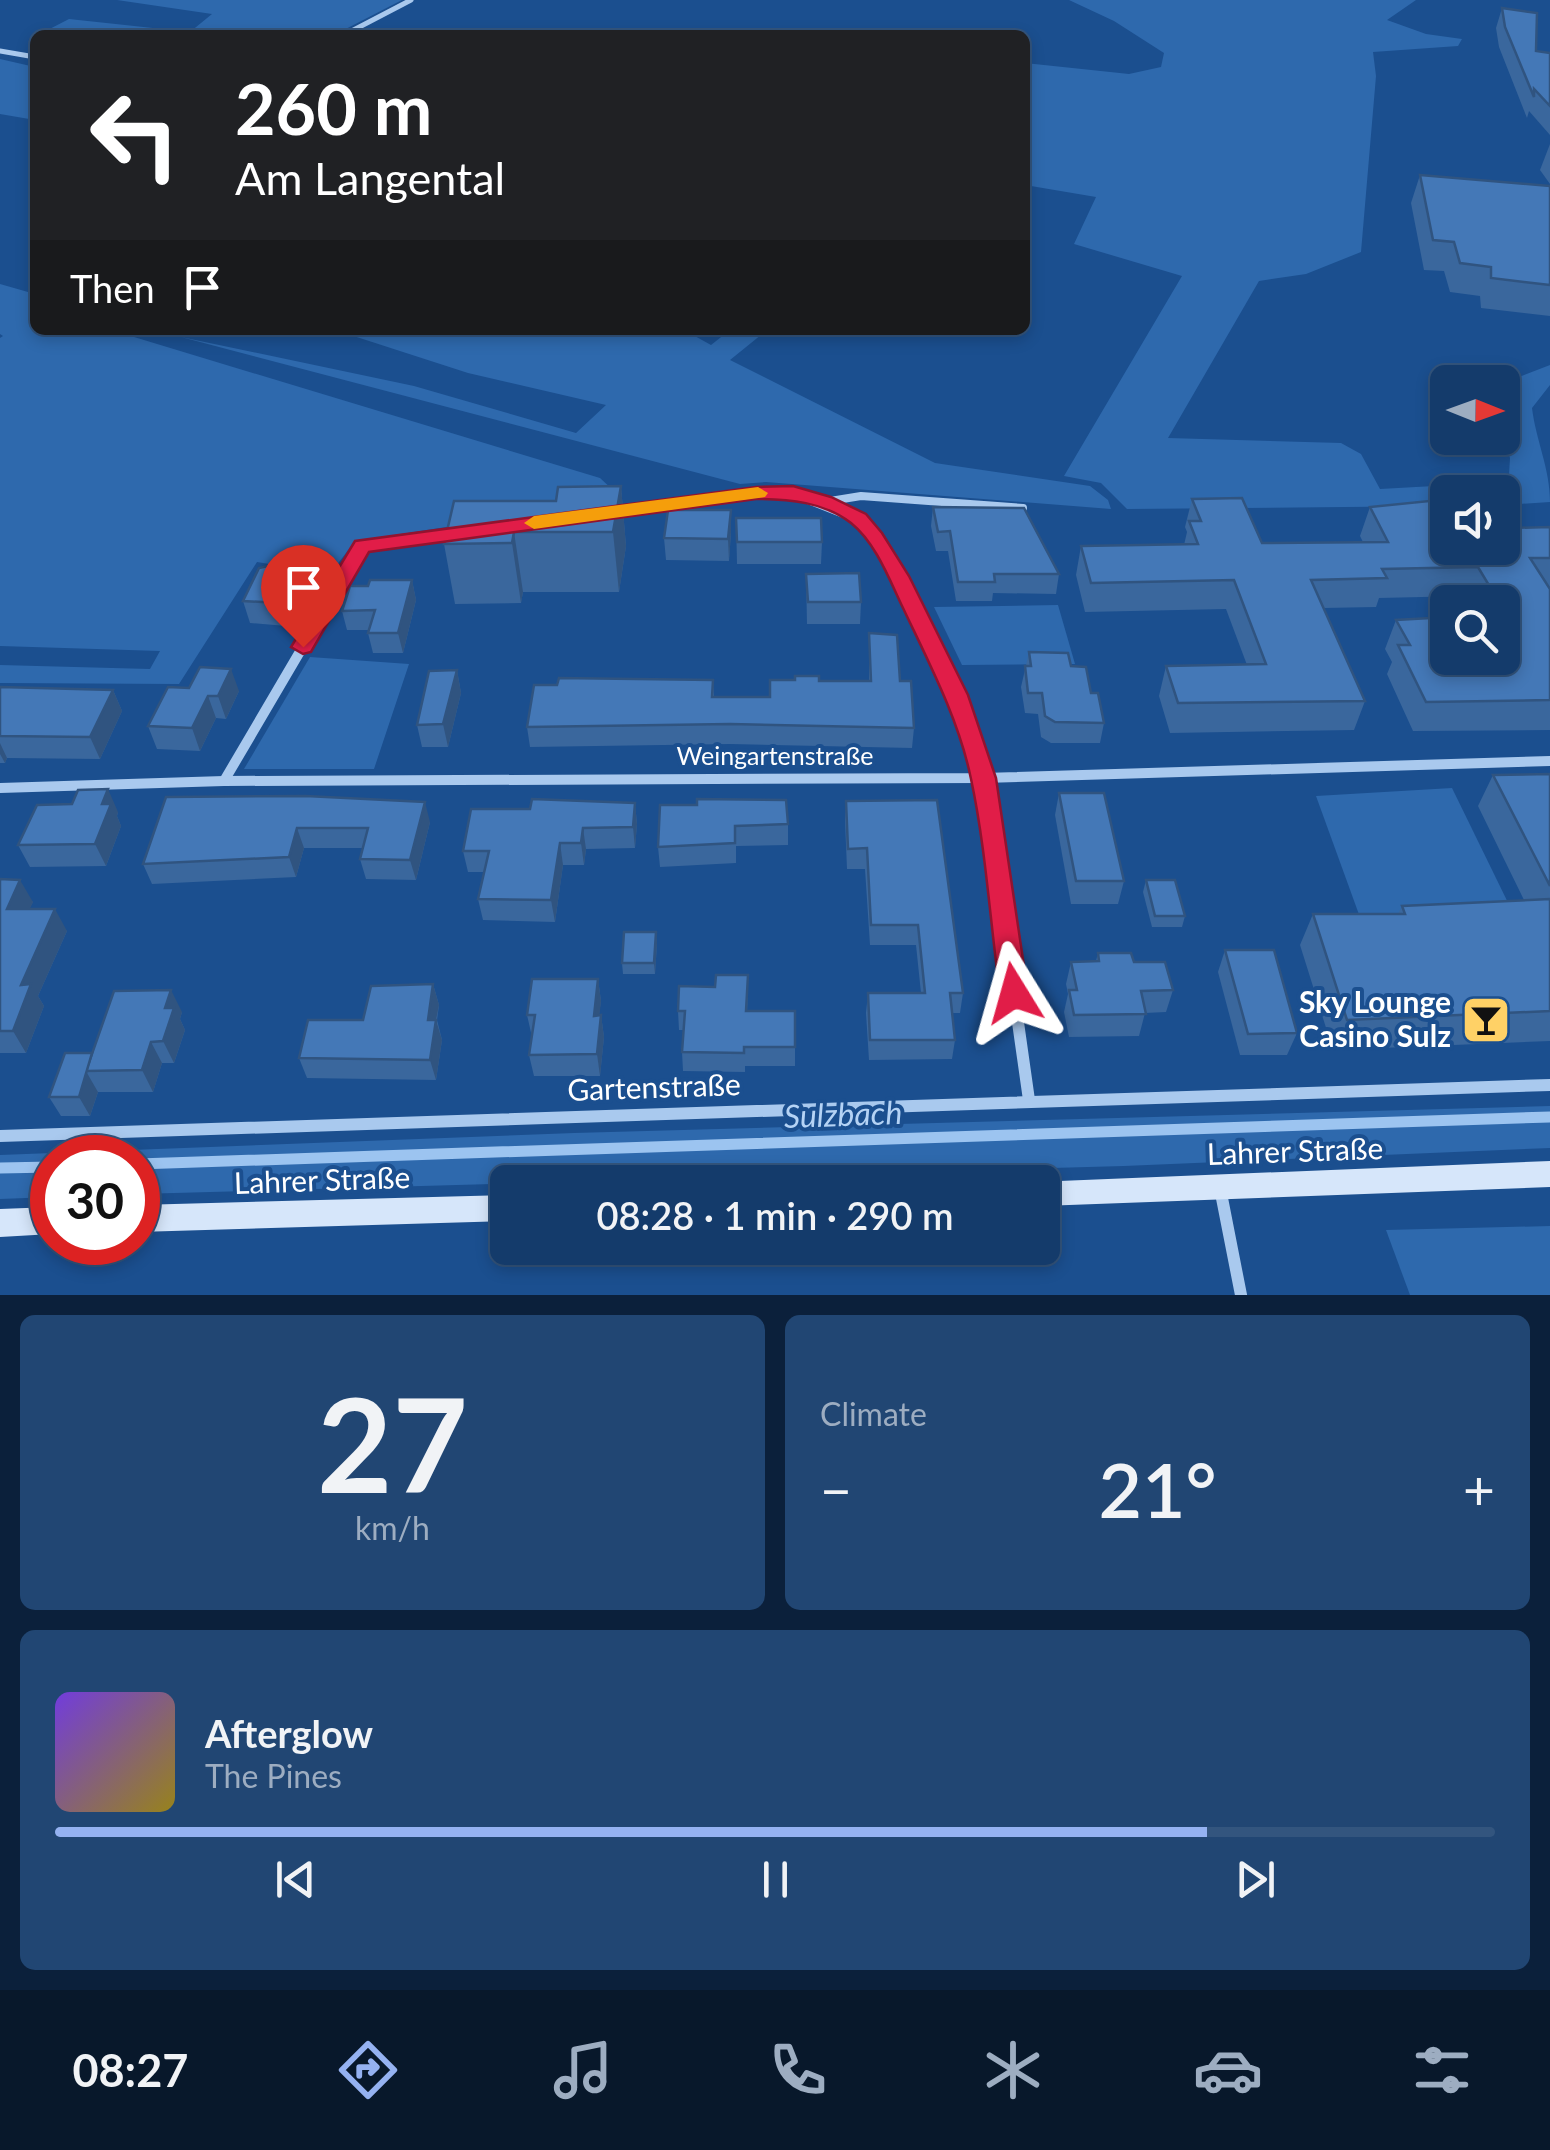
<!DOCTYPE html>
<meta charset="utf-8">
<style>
:root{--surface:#143b6b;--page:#214673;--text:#f1f3f6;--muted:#9dadc1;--line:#33557e;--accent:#95b2f1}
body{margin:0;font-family:Lato,sans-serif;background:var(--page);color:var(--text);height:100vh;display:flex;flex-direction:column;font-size:38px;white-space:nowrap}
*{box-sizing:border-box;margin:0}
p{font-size:32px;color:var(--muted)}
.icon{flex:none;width:55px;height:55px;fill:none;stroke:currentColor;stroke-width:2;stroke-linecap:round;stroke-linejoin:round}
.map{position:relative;height:1295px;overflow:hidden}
.drawer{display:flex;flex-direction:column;gap:20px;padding:20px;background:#0b203b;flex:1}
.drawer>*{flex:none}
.hud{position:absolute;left:30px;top:30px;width:1000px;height:305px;border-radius:15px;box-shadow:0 5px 15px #0003,0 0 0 2px var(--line);background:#202124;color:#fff;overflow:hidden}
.needle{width:65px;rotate:91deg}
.fabs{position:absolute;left:1430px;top:365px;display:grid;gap:20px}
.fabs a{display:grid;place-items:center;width:90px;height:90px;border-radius:15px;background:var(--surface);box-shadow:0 5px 15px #0003,0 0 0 2px var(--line);font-size:50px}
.speed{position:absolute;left:30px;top:1135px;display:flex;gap:20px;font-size:50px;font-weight:700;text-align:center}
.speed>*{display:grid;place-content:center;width:130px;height:130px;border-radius:50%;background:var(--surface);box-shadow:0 5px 15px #0003,0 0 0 2px var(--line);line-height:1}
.speed .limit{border:15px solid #d22;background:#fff;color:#111}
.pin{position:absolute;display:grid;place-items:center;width:85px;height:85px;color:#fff;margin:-102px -42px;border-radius:50% 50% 50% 0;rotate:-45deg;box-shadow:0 0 10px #0007}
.pin .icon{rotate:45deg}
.me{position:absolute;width:110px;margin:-55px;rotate:352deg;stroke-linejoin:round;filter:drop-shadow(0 0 8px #0008)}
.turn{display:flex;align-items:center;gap:35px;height:210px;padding:0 40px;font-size:45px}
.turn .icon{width:130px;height:130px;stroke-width:2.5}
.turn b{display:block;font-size:70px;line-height:85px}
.then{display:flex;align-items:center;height:95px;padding:0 40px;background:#0003;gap:20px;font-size:38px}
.big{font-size:75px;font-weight:600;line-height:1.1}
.drawer .card{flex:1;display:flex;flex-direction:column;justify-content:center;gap:15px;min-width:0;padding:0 35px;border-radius:15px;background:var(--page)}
.drawer .dial{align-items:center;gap:0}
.dial b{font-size:130px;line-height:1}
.song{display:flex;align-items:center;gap:30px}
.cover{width:120px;height:120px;border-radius:15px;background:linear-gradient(135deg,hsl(260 70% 55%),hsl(50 70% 35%))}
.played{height:10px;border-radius:5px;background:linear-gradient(90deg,var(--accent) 80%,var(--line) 80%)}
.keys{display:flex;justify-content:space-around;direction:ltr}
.heat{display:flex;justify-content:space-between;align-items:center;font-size:55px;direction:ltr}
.drawer .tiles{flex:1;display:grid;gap:20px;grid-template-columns:1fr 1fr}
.card:last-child{grid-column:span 2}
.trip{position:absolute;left:490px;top:1165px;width:570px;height:100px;border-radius:15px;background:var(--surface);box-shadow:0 5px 15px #0003,0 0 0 2px var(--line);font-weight:600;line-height:100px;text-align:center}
.menu{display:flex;height:160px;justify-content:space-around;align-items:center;background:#08182b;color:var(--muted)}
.menu .icon{width:70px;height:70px}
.menu .on{color:var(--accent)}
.menu b{font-size:45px;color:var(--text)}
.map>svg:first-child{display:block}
.green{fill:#2e69ad}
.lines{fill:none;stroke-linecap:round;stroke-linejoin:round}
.stream{stroke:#9cc4f0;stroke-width:11}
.lane-far1{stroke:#a9c9ee;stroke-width:5}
.lane{stroke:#a9c9ee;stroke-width:8}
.street-far1{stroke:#a9c9ee;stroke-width:10}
.street{stroke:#a9c9ee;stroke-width:12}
.secondary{fill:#d6e6fa;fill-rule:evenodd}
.wall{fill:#3a679d}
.shaded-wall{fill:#305480}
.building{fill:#4478b7;stroke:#305480;stroke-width:2.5}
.route{fill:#e11d48;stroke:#92132f;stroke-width:2.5}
.slow{fill:#f59e0b}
.labels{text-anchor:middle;stroke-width:8;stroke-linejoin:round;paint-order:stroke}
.street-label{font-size:25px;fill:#fff;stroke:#1b4f8f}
.near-poi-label{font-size:30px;font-weight:bold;fill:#fff;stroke:#1b4f8f;text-anchor:end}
.near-street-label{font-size:30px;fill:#fff;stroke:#1b4f8f}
.near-water-label{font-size:32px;font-style:italic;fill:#b5d3f5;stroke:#1b4f8f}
</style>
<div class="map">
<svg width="1550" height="1295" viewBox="0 0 1550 1295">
<rect width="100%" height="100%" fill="#1b4f8f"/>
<g class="green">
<polygon points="117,0 402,0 334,35 38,35 69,19 190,32 212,14"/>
<path d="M1069,0h347l-29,20 39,14 36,5 -4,7 -85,6 3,24 -15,176 -55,22 -47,7 -91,157 173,5 20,11 19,35 108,-6 21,-8 1,-17 -7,-21v-41l16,-19 31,-12v20l-18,23c4,33 18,60 18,94l-47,3 -1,-13h-54l-1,14 -320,3 -26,-26 -37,-7 118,-200 -108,-32 22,-47 -71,-12v-122l104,11 32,-7 3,-14 -50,-32z"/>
<polygon points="0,59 35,67 35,120 0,114"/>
<polygon points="0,284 35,294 35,330 111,330 600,478 614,491 617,501 355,541 330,574 257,562 179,684 0,683 0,665 150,669 160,651 0,646 0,338 3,336 0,334"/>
<polygon points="335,330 684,330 711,345 730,330 767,330 730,360 935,463 1090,486 1108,500 1111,509 766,482 740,484 181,337 414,386 576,433 606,405 468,373"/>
<polygon points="1058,605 1075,664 962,665 934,607"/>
<polygon points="310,657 409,664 374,769 244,769"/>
<polygon points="1452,788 1515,917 1361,920 1316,796"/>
<polygon points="1550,1106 1550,1148 1124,1166 138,1194 138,1158 52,1158 52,1197 0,1199 0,1155 574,1133"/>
<polygon points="1550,1226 1550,1295 1410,1295 1386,1230"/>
</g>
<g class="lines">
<g class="stream">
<polyline points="138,1164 1550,1117"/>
<polyline points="0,1168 52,1167"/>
</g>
<g class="lane-far1">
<polyline points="344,35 411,0"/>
<polyline points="0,51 35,57"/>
</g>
<polyline class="lane" points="824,502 861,496 1023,508"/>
<g class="street-far1">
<polyline points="613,512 757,493 793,493 859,519 898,576 956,695 983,778 992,842"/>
<polyline points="224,781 362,546 458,533"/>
<polyline points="0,788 224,781 983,778 1550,761"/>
</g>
<g class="street">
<polyline points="992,839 1029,1100"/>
<polyline points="0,1136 1550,1085"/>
<polyline points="1220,1188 1241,1295"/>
</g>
<g class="secondary">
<polygon points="1550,1161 1550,1187 1042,1206 1042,1182 1035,1182"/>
<polygon points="508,1195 508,1221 138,1232 138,1205"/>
<polygon points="52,1207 52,1234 0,1237 0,1209"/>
</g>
</g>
<g class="wall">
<polygon points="1502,8 1536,51 1550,53 1550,135 1529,111 1527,118 1499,47 1496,28"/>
<polygon points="1550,144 1550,184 1540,170"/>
<polygon points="1420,175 1550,186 1550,316 1481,308 1480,296 1450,292 1444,271 1424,270 1411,203"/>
<polygon points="621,486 626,546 619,592 523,592 521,603 455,604 444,544 556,501"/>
<polygon points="1192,499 1262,543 1363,542 1360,536 1370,507 1441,504 1511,528 1550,527 1550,587 1549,587 1550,589 1550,730 1413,731 1387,674 1392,662 1385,649 1396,620 1502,658 1502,602 1470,602 1466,596 1379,598 1376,607 1324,608 1365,701 1354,730 1170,733 1159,696 1166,666 1247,665 1226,609 1085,612 1076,575 1081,546 1184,545 1187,532 1185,527"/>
<polygon points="933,507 1059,574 1056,594 993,593 992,601 956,601 948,551 936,551 931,526"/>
<polygon points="731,510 731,532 729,561 666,560 664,538"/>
<polygon points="736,518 822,542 821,564 737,564"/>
<polygon points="806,574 861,602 860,624 807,624"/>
<polygon points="412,580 416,600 403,653 373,653 368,633 369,630 347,630 342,611 368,586"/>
<polygon points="306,581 286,626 250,623 243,601"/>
<polygon points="869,633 900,681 914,728 912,748 730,744 530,747 527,727 713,680 714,697 770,697 819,681 869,681"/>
<polygon points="1029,652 1071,666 1091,693 1104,723 1100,743 1051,743 1041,737 1038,714 1025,713 1021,687"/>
<polygon points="457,670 461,693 448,747 422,747 417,725"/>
<polygon points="0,687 113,690 122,711 100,759 7,758 5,763 0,763"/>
<polygon points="168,687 239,691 226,719 216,718 200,751 157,749 148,726"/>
<polygon points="1550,774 1550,1041 1333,1050 1300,945 1313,914 1398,914 1402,906 1524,900 1478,806 1493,775"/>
<polygon points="1059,793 1124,881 1118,904 1071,904 1055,815"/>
<polygon points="166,797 430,822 416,880 366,879 360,859 363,848 304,848 296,877 152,884 143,864"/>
<polygon points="846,801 963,993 960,1013 952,1013 955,1040 952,1059 869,1060 866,1013 868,993 921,993 916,945 870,945 865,869 847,869 845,821"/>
<polygon points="635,803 637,824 635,848 586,849 584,865 563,865 555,922 483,920 478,899 484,872 468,872 463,851 530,809"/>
<polygon points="660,805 788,824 788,845 736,846 736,863 660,867 658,847"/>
<polygon points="118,812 117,816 121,826 106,866 30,867 18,845"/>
<polygon points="0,879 33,902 29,909 67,931 38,996 44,1006 26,1053 0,1053"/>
<polygon points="1146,880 1185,916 1182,927 1152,927 1143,892"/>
<polygon points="656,932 657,943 655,974 623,974 622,963"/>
<polygon points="1225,950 1297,1033 1287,1055 1240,1055 1218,972"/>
<polygon points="1098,953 1134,962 1173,990 1166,1012 1145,1013 1139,1036 1069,1037 1064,1012 1068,994 1066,984 1071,962 1096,961"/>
<polygon points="598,979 601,1001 599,1015 601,1015 604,1037 600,1076 534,1076 529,1055 532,1037 527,1015"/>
<polygon points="433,984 439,1005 437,1020 442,1040 436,1080 307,1078 299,1058 363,1020"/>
<polygon points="748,994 747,1011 795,1011 795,1066 745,1066 745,1072 683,1071 682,1052 684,1030 679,1030 678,1011"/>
<polygon points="182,1012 180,1019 185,1030 174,1063 162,1063 153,1092 98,1092 90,1116 61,1116 49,1097 92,1053"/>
</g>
<g class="shaded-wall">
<polygon points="621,486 626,546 619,592 613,532"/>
<polygon points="731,510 731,532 729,561 728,539"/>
<polygon points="514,532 523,592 521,603 512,543"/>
<polygon points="300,559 306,581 286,626 279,603"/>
<polygon points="412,580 416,600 403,653 398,633"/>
<polygon points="231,669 239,691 226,719 218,696"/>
<polygon points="457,670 461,693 448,747 443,724"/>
<polygon points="113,690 122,711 100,759 90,737"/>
<polygon points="208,696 216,718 200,751 192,728"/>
<polygon points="0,743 7,758 5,763 0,754"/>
<polygon points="108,789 118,812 117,816 121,826 106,866 95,844 102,804"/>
<polygon points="425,802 430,822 416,880 410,860"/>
<polygon points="635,803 637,824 635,848 633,827"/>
<polygon points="297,828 304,848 296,877 289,857"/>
<polygon points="583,828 586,849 584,865 581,843"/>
<polygon points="560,843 563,865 555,922 551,900"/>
<polygon points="20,880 33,902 20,931 7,909"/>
<polygon points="55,909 67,931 38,996 44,1006 26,1053 13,1031 21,985"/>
<polygon points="656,932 657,943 655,974 654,963"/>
<polygon points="598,979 601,1001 597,1037 594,1016"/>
<polygon points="433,984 439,1005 436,1020 442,1040 436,1080 430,1060 428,1020"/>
<polygon points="171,990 182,1012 180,1019 185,1030 174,1063 163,1041 165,1008"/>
<polygon points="601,1015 604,1037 600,1076 597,1054"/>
<polygon points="151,1042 162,1063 153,1092 142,1070"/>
<polygon points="87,1073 98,1092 90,1116 79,1097"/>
</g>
<g class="building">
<polygon points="1502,8 1537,13 1536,51 1550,53 1550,106 1534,89 1534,97 1505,27"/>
<polygon points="1420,175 1550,186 1550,285 1491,278 1491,267 1460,263 1454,242 1433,240"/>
<polygon points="621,486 613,532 514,532 512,543 444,544 454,501 556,501 558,487"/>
<polygon points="1242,498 1262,543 1388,542 1370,507 1439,500 1441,504 1448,504 1448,548 1502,548 1502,514 1511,528 1550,527 1550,558 1530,558 1550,589 1550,700 1426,702 1398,645 1410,645 1396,620 1448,617 1448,658 1502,658 1502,614 1506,614 1502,608 1502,602 1499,602 1478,567 1382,569 1387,578 1311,580 1365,701 1178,703 1166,666 1266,664 1234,580 1091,583 1081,546 1198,544 1189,521 1201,521 1192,499"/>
<polygon points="933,507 1024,508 1059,574 994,574 995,582 958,582 950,531 938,532"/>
<polygon points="668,510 731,510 728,539 664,538"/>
<polygon points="736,518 821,518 822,542 737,542"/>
<polygon points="300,559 279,603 243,601 259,568"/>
<polygon points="859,573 861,602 808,602 806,574"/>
<polygon points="370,580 412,580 398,633 368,633 375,610 342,611 350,586 368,586"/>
<polygon points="869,633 897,635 900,681 911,681 914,728 730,724 527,727 534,685 557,685 559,678 713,680 712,697 770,697 770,680 795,680 795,676 819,676 819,681 871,681"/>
<polygon points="1029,652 1068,653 1071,666 1086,667 1091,693 1098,693 1104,723 1055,722 1045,716 1042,693 1028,693 1025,666 1031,666"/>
<polygon points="200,667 231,669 218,696 208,696 192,728 148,726 168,687 189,688"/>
<polygon points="457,670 443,724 417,725 429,671"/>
<polygon points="0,687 113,690 90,737 0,736"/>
<polygon points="1550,774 1550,886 1493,775"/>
<polygon points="108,789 102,804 111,804 95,844 18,845 37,805 72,804 78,790"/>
<polygon points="1059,793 1104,793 1124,881 1076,881"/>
<polygon points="306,796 425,802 410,860 360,859 368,828 297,828 289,857 143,864 166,797"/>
<polygon points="532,799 635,803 633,827 583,828 581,843 560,843 551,900 478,899 489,851 463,851 471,809 530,809"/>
<polygon points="697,799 786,800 788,824 735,826 735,843 658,847 660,805 697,805"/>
<polygon points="937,800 963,993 950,993 955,1040 870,1040 868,993 925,993 918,925 871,925 867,848 848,849 846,801"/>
<polygon points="0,879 20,880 7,909 55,909 21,985 31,984 13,1031 0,1031"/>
<polygon points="1146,880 1175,880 1185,916 1155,916"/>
<polygon points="1550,899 1550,1011 1347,1020 1313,914 1405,914 1402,906"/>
<polygon points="624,932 656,932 654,963 622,963"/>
<polygon points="1225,950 1274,950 1297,1033 1248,1034"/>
<polygon points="1098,953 1131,953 1134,962 1165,962 1173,990 1141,991 1146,1014 1074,1015 1069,990 1077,990 1071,962 1099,961"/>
<polygon points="716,975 748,975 746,1011 795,1011 795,1047 744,1047 744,1053 682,1052 685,1011 678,1011 679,986 715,987"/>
<polygon points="532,979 598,979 594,1016 601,1015 597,1054 529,1055 535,1015 527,1015"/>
<polygon points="433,984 428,1020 436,1020 430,1060 299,1058 308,1020 363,1020 371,986"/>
<polygon points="171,990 165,1008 174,1008 163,1041 151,1042 142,1070 86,1071 114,991"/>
<polygon points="65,1053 92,1053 79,1097 49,1097"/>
</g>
<path class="route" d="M793,486l38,11 35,17 16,19 27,43 59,119 28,83 32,215 -4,9 -10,3 -10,-3 -4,-9c-10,-71 -14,-144 -29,-214 -12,-59 -42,-116 -68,-171 -13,-27 -27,-65 -52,-85 -27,-21 -62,-24 -95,-24l-387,53 -58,100 -8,2 -12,-7 64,-106 401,-54z"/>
<polygon class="slow" points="758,487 768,493 765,497 534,529 524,523 534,516"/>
<defs>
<g id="bar-square" transform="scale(2.5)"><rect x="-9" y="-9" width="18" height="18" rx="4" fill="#ffd166" stroke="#1b4f8f"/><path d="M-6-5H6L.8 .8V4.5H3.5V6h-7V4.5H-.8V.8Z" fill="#111"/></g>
</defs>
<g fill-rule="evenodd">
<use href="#bar-square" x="1486" y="1020"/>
</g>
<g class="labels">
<g class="street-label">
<text x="775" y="765">Weingartenstraße</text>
</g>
<g class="near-poi-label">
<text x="1451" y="1013">Sky Lounge<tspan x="1451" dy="34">Casino Sulz</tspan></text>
</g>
<g class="near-street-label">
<text transform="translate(654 1088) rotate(-2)" y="10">Gartenstraße</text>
<text transform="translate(1295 1152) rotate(-2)" y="10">Lahrer Straße</text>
<text transform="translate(322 1181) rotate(-2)" y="10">Lahrer Straße</text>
</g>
<g class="near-water-label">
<text transform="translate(843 1115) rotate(-2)" y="11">Sulzbach</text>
</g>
</g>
</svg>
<div class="fabs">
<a><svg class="needle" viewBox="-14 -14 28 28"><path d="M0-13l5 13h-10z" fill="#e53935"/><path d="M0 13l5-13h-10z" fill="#9dadc1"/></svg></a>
<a><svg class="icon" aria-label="sound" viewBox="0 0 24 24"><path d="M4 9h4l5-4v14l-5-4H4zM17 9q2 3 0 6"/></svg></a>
<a><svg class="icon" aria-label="search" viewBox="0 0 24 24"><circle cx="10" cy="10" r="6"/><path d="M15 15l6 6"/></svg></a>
</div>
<div class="speed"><div class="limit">30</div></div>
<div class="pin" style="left:303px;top:647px;background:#d93025"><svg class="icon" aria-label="arrive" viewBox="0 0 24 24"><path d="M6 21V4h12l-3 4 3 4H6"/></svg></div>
<svg class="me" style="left:1014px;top:993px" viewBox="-20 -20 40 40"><path d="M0-17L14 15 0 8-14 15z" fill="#e11d48" stroke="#fff" stroke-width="4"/></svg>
<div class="trip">08:28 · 1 min · 290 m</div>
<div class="hud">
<div class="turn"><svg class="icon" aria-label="left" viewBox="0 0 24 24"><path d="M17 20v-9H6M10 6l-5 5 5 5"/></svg><div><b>260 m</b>Am Langental</div></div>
<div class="then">Then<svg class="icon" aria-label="arrive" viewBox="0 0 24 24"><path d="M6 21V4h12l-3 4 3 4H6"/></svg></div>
</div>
</div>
<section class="drawer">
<div class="tiles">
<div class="card dial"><b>27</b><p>km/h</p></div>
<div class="card"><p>Climate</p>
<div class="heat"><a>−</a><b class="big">21°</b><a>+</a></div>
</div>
<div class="card">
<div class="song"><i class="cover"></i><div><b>Afterglow</b><p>The Pines</p></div></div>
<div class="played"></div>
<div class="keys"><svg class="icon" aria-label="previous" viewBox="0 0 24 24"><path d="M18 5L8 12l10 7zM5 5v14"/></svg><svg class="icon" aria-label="pause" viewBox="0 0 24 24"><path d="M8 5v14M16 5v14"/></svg><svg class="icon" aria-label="next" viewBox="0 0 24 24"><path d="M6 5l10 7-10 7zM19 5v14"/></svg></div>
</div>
</div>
</section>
<nav class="menu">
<b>08:27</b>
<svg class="icon on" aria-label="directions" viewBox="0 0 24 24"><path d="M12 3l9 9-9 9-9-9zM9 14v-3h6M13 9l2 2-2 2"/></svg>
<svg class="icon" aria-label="music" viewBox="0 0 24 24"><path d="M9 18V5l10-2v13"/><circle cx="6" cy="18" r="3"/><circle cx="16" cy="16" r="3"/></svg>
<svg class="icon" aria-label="phone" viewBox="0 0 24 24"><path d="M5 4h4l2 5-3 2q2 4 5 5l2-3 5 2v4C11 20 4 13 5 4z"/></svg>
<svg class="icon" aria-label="climate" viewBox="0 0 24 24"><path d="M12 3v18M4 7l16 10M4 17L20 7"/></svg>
<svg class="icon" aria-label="car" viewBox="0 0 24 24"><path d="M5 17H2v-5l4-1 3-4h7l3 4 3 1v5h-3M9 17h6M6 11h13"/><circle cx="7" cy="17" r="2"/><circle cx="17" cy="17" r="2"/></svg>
<svg class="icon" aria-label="filters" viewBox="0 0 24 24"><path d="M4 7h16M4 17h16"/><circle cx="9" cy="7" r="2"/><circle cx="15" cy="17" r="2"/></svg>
</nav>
